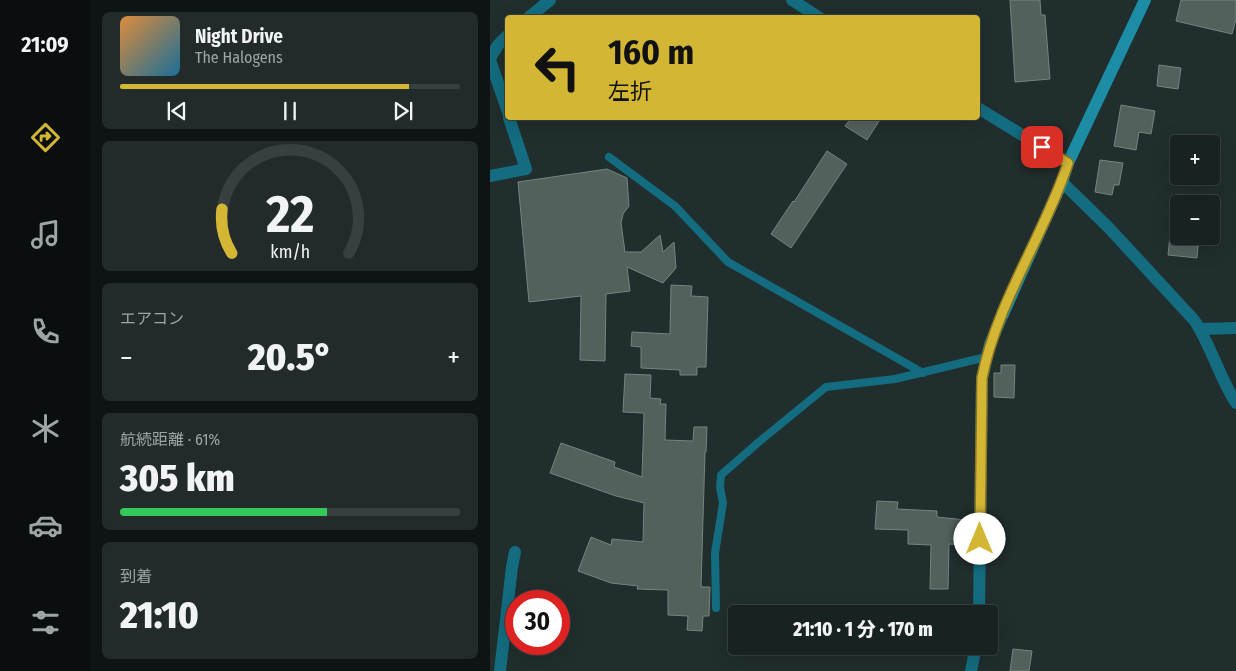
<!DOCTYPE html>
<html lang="ja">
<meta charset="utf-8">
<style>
:root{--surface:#192222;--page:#222a2a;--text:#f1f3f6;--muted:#9fa4a5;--line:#373f40;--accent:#d4b635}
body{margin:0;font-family:"Fira Sans Condensed","Noto Sans JP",sans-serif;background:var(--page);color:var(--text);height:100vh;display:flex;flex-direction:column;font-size:19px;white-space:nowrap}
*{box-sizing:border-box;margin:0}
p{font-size:16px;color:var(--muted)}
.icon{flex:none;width:28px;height:28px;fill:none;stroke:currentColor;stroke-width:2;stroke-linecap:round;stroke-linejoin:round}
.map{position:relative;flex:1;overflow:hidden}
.sheet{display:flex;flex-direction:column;gap:12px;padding:12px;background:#0e1313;width:400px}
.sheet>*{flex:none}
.top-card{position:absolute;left:15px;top:15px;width:475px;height:105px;border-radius:5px;box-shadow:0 5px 20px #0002,0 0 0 1px var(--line);background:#d4b635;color:#111;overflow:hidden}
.buttons{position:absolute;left:680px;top:135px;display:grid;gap:10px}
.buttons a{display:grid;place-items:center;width:50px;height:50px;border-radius:5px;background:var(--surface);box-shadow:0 5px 20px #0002,0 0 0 1px var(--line);font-size:25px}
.speed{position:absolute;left:15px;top:590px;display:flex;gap:10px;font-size:25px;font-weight:700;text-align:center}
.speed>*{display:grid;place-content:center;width:65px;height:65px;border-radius:50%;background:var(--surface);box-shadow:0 5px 20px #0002,0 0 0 1px var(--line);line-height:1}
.speed .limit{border:8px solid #d22;background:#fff;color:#111}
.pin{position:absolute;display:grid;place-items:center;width:42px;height:42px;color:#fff;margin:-21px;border-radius:10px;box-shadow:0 2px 8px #0006}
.me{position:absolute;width:55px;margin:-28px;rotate:0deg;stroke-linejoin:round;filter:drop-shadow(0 0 4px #0008)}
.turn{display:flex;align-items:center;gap:18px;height:105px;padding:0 20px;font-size:22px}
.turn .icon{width:65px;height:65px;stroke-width:2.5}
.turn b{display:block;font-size:35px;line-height:42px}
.big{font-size:38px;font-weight:800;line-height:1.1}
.sheet .tile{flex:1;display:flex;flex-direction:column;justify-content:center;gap:8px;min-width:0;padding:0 18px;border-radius:8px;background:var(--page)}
.sheet .dial{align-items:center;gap:0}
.dial svg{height:130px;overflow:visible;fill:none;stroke:var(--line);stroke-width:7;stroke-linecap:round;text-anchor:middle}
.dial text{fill:var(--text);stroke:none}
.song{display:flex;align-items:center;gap:15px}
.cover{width:60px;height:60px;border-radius:8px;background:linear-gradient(135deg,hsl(30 70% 55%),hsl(200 70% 35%))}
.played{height:5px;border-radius:2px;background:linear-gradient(90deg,var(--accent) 85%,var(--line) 85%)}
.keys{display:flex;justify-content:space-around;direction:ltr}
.heat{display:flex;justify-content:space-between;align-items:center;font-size:28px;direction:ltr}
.charge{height:8px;border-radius:4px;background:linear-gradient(90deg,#34c759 61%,var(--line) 0)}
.trip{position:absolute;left:238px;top:605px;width:270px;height:50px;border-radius:5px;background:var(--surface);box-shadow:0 5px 20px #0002,0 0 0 1px var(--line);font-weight:800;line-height:50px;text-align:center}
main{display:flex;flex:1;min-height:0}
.dock{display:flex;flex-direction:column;width:90px;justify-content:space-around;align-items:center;background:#0a0e0e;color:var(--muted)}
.dock .icon{width:35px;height:35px}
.dock .selected{color:var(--accent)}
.dock b{font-size:22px;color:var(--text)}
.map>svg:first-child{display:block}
.building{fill:#53615d;stroke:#768480}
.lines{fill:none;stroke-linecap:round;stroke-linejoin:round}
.lane{stroke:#136c7f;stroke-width:8}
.street{stroke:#136c7f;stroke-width:12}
.secondary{stroke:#1d8da5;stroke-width:12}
.route-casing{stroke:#8a7622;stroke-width:12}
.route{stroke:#d4b635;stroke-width:9}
</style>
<main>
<nav class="dock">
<b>21:09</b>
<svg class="icon selected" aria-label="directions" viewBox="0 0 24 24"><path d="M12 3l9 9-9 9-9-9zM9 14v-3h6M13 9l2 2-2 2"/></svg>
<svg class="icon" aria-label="music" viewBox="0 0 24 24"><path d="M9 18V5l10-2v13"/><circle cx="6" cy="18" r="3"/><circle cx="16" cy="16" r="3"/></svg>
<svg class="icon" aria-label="phone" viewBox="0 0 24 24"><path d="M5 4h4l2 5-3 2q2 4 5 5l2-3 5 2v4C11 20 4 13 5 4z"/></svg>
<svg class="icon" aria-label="climate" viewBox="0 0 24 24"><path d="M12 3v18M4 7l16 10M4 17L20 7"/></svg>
<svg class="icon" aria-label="car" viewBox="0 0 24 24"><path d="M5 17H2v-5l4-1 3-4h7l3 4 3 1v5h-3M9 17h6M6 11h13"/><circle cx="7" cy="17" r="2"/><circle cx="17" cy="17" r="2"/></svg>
<svg class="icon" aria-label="filters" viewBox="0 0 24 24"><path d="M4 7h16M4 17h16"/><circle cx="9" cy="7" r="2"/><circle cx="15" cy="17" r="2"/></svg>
</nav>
<section class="sheet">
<div class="tile">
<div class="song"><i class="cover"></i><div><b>Night Drive</b><p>The Halogens</p></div></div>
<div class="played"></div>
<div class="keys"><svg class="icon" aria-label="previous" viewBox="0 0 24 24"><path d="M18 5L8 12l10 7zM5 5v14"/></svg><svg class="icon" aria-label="pause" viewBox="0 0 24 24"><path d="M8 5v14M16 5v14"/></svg><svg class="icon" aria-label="next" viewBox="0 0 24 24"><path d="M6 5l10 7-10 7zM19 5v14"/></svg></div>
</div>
<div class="tile dial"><svg viewBox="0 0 100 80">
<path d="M14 69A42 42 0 1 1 86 69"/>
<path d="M14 69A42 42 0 0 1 8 42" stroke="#d4b635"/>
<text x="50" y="56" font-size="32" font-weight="700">22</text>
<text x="50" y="72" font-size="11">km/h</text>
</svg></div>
<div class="tile"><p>エアコン</p>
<div class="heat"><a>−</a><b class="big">20.5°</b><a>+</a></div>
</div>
<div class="tile"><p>航続距離 · 61%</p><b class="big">305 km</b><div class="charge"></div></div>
<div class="tile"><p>到着</p><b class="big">21:10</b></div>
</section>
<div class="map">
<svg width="746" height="671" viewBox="0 0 746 671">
<rect width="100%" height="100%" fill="#212e2e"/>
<g class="building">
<polygon points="520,0 550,0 551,15 555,15 560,79 525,82"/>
<polygon points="691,0 746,0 746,19 742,34 686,21"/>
<polygon points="669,65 691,68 688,89 667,86"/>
<polygon points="631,105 665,111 661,134 649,132 646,150 624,146"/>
<polygon points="361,118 391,118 377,140 355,126"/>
<polygon points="337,151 357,164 301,248 281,234 303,201 304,202"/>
<polygon points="610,160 633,163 629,185 624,185 622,195 605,192"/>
<polygon points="117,169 137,178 139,206 133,214 131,223 135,252 151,252 170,235 173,252 184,242 186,268 173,283 137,267 140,291 116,294 115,361 90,360 91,296 39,302 28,182"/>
<polygon points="680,236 709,236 707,258 678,255"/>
<polygon points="181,285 202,286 201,296 218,297 216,367 207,367 207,375 190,375 190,370 151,368 151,347 141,346 142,332 180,334"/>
<polygon points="511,365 525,365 524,398 504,397 504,373 511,373"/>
<polygon points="135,374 161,375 160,398 171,399 170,404 176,404 175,440 203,441 204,427 217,427 216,452 215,452 211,587 220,587 219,616 213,616 212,631 197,630 198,616 178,615 178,590 147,589 148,586 121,583 88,571 101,537 121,545 122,539 153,542 154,503 126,496 60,473 71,443 125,462 124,467 152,477 154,413 133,412"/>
<polygon points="387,501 408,502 407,509 447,511 447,517 476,520 474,545 459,544 458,589 440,589 441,545 418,544 418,530 385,529"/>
<polygon points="523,649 542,651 539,671 520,671"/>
</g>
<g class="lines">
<g class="lane">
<polyline points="119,157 185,206 238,262 433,373"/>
<polyline points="226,608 225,553 233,503 230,487 231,475 270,441 336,387 405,379 496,357"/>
</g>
<g class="street">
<polyline points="302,0 330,18"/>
<polyline points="38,18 60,0"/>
<polyline points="0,58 8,45 18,35"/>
<polyline points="0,60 18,112"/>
<polyline points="488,108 578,163"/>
<polyline points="0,176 36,169 19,118"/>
<path d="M572,182l47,46 85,92c17,25 25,57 42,83"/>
<polyline points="710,329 746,328"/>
<polyline points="489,614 492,378 500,344 513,314"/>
<polyline points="10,671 22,567 25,552"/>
<polyline points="481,671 486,646"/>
</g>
<polyline class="secondary" points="513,314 572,182 578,163 655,0"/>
</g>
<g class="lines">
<g class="route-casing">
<path id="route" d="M490,539l2,-161c15,-76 62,-142 86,-215l-26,-16"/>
</g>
<use href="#route" class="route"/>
</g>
</svg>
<div class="buttons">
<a>+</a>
<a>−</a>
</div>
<div class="speed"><div class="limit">30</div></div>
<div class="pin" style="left:552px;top:147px;background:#d93025"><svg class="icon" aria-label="arrive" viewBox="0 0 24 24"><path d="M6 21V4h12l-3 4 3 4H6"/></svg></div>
<svg class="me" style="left:490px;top:539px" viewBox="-20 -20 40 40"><circle r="19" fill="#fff"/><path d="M0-13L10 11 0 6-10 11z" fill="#d4b635"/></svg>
<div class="trip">21:10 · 1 分 · 170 m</div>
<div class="top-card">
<div class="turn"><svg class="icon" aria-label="left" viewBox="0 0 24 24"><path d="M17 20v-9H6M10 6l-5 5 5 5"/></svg><div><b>160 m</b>左折</div></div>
</div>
</div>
</main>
